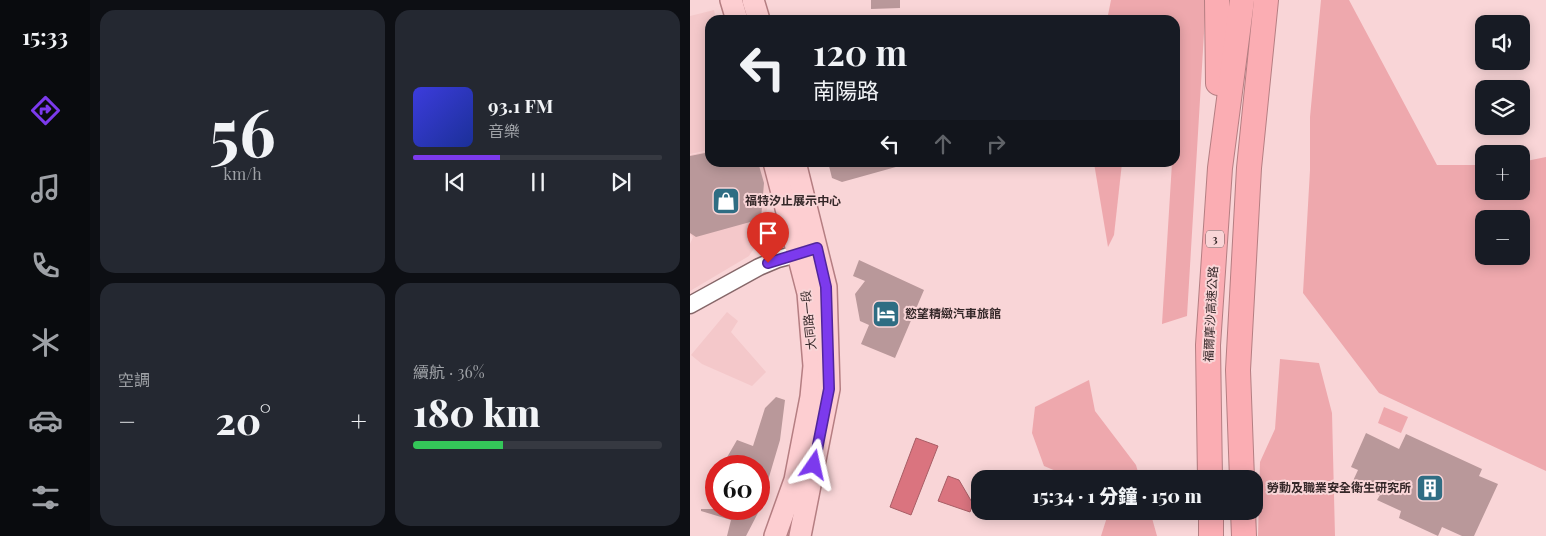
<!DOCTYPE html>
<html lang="zh-TW">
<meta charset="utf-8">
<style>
:root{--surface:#171b24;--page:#242831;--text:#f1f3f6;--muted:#9ea1a6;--line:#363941;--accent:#7c3aed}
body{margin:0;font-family:"Playfair Display","Noto Sans TC",serif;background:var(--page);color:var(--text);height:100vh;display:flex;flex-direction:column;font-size:19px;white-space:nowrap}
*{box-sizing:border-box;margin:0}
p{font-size:16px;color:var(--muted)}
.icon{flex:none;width:28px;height:28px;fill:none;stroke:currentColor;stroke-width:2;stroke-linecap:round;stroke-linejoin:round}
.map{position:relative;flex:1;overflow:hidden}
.sheet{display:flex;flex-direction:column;gap:10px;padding:10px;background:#0d0f14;width:600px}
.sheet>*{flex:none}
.top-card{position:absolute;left:15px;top:15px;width:475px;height:152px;border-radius:15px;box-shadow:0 2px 12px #0003;background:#171b24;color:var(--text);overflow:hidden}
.fabs{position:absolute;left:785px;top:15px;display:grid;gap:10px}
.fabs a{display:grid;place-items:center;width:55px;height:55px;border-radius:10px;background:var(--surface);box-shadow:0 2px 12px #0003;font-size:25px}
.speed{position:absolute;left:15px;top:455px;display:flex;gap:10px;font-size:25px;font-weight:700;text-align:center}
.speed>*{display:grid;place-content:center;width:65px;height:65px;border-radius:50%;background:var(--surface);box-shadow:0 2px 12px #0003;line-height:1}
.speed .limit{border:8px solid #d22;background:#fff;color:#111}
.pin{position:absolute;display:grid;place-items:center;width:42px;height:42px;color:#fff;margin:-51px -21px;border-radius:50% 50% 50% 0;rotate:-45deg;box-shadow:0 0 5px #0007}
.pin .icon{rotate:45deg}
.me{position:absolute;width:55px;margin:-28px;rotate:11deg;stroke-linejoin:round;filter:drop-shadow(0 0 4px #0008)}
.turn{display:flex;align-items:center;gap:18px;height:105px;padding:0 25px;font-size:22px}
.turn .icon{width:65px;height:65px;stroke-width:2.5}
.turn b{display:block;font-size:35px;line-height:42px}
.lanes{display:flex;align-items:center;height:48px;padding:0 25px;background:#0003;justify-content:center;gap:25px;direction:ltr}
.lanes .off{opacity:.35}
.big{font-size:38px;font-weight:800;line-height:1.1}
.sheet .card{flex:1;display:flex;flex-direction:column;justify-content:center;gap:8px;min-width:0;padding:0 18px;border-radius:15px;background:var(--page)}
.sheet .dial{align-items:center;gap:0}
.dial b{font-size:65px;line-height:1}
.song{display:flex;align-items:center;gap:15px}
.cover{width:60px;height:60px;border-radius:8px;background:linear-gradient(135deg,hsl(240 70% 55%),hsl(230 70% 35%))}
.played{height:5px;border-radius:2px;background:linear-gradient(90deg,var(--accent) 35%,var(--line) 35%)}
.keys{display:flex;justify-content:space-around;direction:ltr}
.heat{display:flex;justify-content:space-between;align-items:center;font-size:28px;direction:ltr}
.charge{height:8px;border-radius:4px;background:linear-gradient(90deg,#34c759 36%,var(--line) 0)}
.sheet .tiles{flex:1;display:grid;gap:10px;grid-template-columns:repeat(2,1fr)}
.trip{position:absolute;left:281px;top:470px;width:292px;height:50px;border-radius:15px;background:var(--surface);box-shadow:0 2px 12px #0003;font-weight:800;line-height:50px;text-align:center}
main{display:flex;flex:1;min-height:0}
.menu{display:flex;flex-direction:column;width:90px;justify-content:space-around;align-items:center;background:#090b0e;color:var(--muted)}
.menu .icon{width:35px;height:35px}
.menu .current{color:var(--accent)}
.menu b{font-size:22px;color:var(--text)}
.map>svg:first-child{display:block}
.built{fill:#f4c8ca}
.green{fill:#eea8ad;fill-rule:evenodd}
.water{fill:#da747f;stroke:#a85d65}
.building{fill:#b9989a}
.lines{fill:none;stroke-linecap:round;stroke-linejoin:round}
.minor-casing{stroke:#866769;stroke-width:19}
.major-casing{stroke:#b57e82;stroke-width:24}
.highway-casing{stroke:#b57e82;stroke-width:26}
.minor{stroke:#fff;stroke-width:16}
.major{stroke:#fdced1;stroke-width:21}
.highway{stroke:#fbadb3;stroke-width:24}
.route-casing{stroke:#51269a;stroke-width:12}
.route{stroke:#7c3aed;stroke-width:9}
.labels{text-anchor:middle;stroke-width:4;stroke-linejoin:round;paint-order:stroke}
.shield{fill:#f9d5d7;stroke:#6f5b5c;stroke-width:1}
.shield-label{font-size:11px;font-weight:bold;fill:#342728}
.poi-label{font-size:12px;font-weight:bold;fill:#342728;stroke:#f9d5d7;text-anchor:start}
.street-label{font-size:12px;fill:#342728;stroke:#f9d5d7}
</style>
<main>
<nav class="menu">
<b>15:33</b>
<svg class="icon current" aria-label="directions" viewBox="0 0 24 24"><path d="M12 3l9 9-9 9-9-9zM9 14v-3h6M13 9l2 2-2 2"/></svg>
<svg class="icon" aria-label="music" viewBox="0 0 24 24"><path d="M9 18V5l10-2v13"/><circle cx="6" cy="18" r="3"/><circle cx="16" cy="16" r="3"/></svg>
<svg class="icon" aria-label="phone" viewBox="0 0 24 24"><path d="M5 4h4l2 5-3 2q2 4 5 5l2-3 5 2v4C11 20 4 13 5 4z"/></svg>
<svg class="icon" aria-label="climate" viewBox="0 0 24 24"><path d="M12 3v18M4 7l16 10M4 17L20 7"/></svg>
<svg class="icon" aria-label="car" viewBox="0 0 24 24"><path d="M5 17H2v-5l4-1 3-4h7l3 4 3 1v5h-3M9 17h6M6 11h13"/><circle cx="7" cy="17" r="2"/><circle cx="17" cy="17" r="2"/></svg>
<svg class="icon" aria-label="filters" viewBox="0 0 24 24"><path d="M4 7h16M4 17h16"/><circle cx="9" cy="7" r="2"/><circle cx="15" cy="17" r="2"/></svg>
</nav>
<section class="sheet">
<div class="tiles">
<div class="card dial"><b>56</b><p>km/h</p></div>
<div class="card">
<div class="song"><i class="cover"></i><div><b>93.1 FM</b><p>音樂</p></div></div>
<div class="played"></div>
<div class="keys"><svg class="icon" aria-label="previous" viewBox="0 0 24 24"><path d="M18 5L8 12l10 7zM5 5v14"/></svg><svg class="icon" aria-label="pause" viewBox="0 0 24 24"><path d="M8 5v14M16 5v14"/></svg><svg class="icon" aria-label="next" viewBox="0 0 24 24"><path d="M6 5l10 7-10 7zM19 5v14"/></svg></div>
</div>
<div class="card"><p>空調</p>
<div class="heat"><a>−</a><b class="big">20°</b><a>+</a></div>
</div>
<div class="card"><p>續航 · 36%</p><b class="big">180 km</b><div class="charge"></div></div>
</div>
</section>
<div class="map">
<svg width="856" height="536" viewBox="0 0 856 536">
<rect width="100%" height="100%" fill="#f9d5d7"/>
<g class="built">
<polygon points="24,10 26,20 20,20 20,150 0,154 0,16"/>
<polygon points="20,151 20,162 72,163 79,191 74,233 59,256 0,291 0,244 3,237 0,234 0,155"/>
<polygon points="37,312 48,321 41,332 76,372 62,386 12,364 1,355"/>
</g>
<g class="green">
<polygon points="421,0 516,0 497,316 472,324 482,163 485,162 485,20 417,20"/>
<path d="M631,0h28l88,165h47v26h37v-29l25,-5v314l-167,-78 -76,-100 7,-123v-53zM794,219h37v37h-37z"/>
<polygon points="404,163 432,163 424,235 418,247"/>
<polygon points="590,359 629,363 642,413 645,536 568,536 570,462 585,429"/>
<polygon points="399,380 405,411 446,465 450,479 385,479 354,466 342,433 345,407"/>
<polygon points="694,407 718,417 711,433 688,423"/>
<polygon points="417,511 460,511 467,536 411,536 418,514"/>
</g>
<g class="water">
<polygon points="226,438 248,446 221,515 200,507"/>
<polygon points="258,476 269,480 283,504 280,512 248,501"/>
</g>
<g class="building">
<polygon points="181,0 210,0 210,8 181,9"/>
<polygon points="20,152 20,162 68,162 74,183 71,219 6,237 0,233 0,156"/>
<polygon points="138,162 212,162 213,165 152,182 142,178"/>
<polygon points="169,260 234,290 205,358 171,344 179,325 170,321 165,294 175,281 163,276"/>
<polygon points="86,397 95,400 90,440 71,504 69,504 69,466 32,466 47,440 63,446 75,408"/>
<polygon points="676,433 709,449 716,434 792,469 789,476 808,484 784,536 772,536 752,527 748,536 709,518 711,511 687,500 690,495 662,483 668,470 661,467"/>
<polygon points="11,509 70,509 56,536 37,536 41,520 11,511"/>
</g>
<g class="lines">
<g class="minor-casing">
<polyline id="minor" points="0,305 69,267 88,259 118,251"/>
</g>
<g class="major-casing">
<g id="major">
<polyline points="41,0 47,20"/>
<polyline points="63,0 69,20"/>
<polyline points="84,162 118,293 124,366 121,397 105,480 85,536"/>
<polyline points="105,162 136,287 139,389 110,536"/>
</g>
</g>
<g class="highway-casing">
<g id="highway">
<polyline points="527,0 528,83"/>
<polyline points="520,479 518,345 530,168 552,0"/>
<polyline points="552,479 548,370 559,168 576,0"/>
<polyline points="521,511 521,536"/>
<polyline points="553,511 554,536"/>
</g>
</g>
<use href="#minor" class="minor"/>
<use href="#major" class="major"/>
<use href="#highway" class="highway"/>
</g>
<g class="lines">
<g class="route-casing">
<polyline id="route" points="78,263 127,248 136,287 139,389 124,465"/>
</g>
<use href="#route" class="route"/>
</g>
<defs>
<g id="shop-square" transform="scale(1.4375)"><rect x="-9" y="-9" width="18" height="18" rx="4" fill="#2f6d83" stroke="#f9d5d7"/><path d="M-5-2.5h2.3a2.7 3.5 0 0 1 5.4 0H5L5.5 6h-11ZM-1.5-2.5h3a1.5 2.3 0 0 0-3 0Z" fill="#fff"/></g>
<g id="hotel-square" transform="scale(1.4375)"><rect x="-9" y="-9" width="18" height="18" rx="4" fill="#2f6d83" stroke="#f9d5d7"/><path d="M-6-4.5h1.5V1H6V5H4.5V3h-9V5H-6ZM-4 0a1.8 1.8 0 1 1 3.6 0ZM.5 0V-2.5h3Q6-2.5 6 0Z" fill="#fff"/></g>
<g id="building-square" transform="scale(1.4375)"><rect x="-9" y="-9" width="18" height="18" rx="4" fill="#2f6d83" stroke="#f9d5d7"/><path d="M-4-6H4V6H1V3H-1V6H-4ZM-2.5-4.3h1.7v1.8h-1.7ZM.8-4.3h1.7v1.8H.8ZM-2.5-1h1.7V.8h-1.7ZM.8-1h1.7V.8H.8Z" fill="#fff"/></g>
</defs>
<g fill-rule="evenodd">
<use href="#shop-square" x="36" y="201"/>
<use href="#hotel-square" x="196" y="314"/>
<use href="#building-square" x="740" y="488"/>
</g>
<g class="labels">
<rect class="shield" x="516" y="230.5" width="18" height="17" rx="4"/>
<g class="shield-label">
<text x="525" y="243">3</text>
</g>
<g class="poi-label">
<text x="55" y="205">福特汐止展示中心</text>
<text x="215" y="318">慾望精緻汽車旅館</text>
<text x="721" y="492" text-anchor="end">勞動及職業安全衛生研究所</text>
</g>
<g class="street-label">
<text transform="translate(521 314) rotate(-87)" y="4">福爾摩沙高速公路</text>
<text transform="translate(119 320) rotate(-96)" y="4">大同路一段</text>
</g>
</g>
</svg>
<div class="fabs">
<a><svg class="icon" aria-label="sound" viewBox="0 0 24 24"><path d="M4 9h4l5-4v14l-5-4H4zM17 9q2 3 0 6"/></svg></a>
<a><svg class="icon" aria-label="layers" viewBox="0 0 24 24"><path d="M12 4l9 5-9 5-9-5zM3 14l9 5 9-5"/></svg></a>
<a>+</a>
<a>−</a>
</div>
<div class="speed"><div class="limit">60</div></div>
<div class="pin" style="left:78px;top:263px;background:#d93025"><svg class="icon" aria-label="arrive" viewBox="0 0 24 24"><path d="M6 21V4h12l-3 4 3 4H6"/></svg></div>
<svg class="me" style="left:124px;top:465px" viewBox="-20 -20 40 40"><path d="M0-17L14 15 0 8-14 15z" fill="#7c3aed" stroke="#fff" stroke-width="4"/></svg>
<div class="trip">15:34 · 1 分鐘 · 150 m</div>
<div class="top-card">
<div class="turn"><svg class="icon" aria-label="left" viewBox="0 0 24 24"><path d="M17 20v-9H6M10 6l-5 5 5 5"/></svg><div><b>120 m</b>南陽路</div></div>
<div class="lanes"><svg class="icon" aria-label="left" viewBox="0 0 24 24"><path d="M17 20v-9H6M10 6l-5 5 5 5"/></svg><svg class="icon off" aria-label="ahead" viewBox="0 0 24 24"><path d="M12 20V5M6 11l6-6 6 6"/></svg><svg class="icon off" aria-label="right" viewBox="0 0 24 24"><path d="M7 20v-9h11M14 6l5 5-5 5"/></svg></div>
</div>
</div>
</main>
